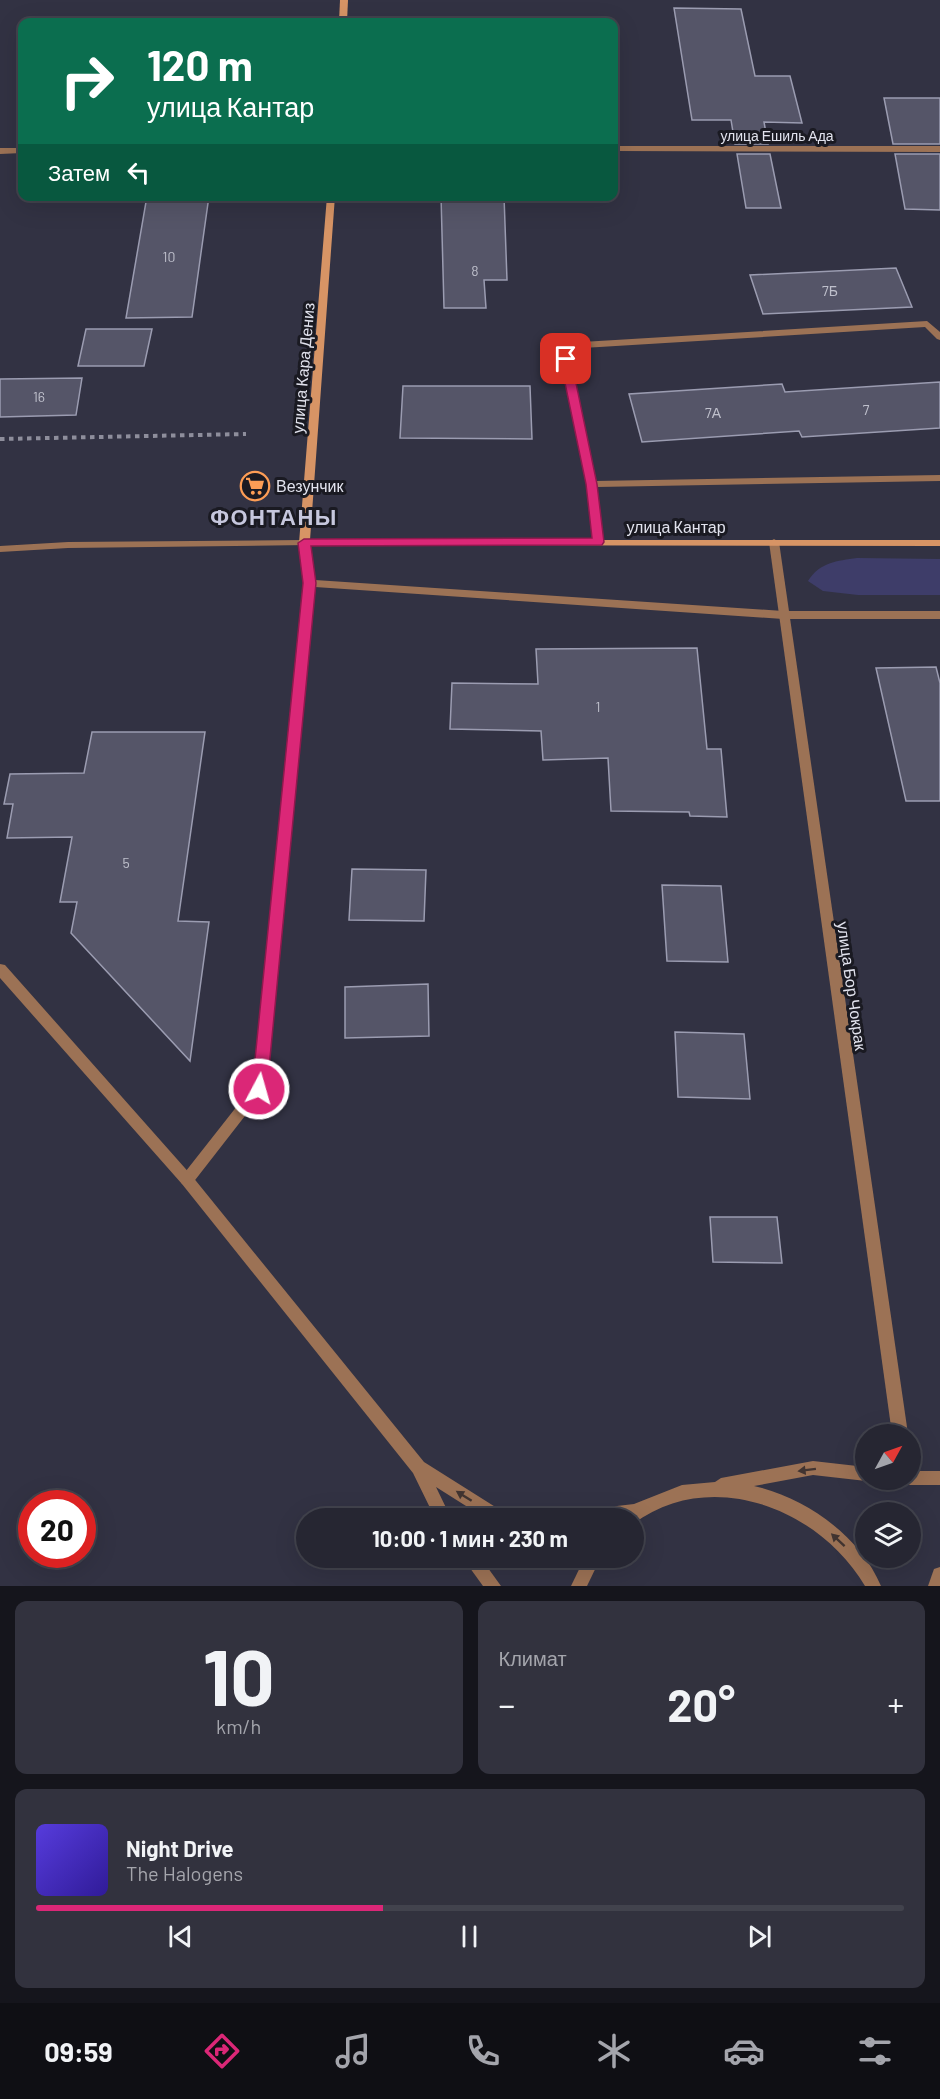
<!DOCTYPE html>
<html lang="ru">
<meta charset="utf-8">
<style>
:root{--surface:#262632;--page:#32323e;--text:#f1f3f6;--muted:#a4a5ac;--line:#42434d;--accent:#db2777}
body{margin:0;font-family:Barlow,sans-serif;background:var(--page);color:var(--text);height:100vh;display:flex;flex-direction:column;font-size:22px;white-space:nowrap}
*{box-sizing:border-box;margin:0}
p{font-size:20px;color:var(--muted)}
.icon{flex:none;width:33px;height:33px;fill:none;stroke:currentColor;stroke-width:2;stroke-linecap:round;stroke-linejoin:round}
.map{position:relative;height:1586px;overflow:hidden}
.sheet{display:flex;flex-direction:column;gap:15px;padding:15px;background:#15151c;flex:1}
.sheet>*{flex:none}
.hud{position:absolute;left:18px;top:18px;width:600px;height:183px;border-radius:12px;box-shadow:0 6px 24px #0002,0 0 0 2px var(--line);background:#0b6e4f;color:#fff;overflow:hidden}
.needle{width:39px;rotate:50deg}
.tools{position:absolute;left:855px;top:1424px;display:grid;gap:12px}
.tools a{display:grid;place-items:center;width:66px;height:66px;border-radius:50%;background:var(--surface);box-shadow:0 6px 24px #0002,0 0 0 2px var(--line);font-size:30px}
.speed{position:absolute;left:18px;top:1490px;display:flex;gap:12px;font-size:30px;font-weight:700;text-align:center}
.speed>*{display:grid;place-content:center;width:78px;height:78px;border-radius:50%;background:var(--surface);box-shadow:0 6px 24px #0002,0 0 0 2px var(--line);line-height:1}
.speed .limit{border:9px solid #d22;background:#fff;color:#111}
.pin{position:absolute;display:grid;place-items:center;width:51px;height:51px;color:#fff;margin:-26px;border-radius:12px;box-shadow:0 3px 9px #0006}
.me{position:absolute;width:66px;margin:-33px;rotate:6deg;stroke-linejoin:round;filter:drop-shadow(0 0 4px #0008)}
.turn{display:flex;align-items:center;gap:21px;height:126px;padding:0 30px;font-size:27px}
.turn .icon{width:78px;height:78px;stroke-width:2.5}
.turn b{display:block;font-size:42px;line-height:51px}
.then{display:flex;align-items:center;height:57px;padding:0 30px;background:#0003;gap:12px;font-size:22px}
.big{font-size:45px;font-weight:700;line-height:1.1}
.sheet .tile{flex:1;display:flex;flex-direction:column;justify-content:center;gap:9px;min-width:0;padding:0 21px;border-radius:12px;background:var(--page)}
.sheet .dial{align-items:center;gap:0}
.dial b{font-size:78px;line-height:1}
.song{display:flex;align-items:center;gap:18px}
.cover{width:72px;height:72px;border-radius:9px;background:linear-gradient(135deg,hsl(250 70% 55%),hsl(250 70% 35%))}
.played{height:6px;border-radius:3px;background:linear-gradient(90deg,var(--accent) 40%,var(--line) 40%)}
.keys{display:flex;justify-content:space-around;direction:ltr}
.heat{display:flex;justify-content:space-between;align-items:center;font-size:33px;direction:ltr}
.sheet .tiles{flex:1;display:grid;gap:15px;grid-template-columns:1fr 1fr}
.tile:last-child{grid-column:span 2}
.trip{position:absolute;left:296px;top:1508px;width:348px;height:60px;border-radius:30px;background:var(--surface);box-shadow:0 6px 24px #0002,0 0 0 2px var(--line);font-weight:700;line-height:60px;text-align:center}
.tab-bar{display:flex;height:96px;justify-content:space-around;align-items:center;background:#0f0f14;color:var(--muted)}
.tab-bar .icon{width:42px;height:42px}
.tab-bar .active{color:var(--accent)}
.tab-bar b{font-size:27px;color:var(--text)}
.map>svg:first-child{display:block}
.green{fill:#3e3d69}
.building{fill:#555568;stroke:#9b9cb1;stroke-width:1.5}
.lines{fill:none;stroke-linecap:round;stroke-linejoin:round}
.path{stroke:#8e8e9c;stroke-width:4;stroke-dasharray:4.5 4.5;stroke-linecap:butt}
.lane{fill:#9c7255;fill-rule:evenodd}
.street{fill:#9c7255;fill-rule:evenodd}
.secondary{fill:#d79465;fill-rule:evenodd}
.oneway{fill:#413431}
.route{fill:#db2777;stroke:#8e194d;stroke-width:1.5}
.labels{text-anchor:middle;stroke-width:6;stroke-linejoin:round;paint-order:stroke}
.far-street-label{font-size:14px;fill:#e2e3ee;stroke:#1a1a22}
.number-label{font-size:14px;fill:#bfc0cc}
.street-label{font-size:16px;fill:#e2e3ee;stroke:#1a1a22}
.poi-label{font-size:16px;fill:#e2e3ee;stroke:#1a1a22;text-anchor:start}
.district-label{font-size:22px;font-weight:bold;letter-spacing:1.5px;fill:#c6c7dd;stroke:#1a1a22}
</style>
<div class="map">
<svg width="940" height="1586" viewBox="0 0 940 1586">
<rect width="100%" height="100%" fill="#323243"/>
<path class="green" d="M857,558l83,1v36h-82l-35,-4 -15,-10c12,-19 29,-20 49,-23z"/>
<g class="building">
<polygon points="674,8 741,9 755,76 790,76 802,123 764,122 768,144 735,144 731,120 692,120"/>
<polygon points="884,98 940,98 940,144 893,144"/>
<polygon points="737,154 770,154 781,208 746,208"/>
<polygon points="895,154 940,154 940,210 905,209"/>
<polygon points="147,196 209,196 192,317 126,318"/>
<polygon points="441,196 504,196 507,280 484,280 486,308 444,308"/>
<polygon points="896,268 912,307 763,314 750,275"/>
<polygon points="86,329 152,329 144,366 78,366"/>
<polygon points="82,378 76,415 0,417 0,379"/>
<polygon points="940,382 940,428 802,437 799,431 642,442 629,394 782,384 785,392"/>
<polygon points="403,386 530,386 532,439 400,438"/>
<polygon points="697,648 707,749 721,749 727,817 690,816 689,812 611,811 608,758 543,760 541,731 450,729 452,683 538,684 536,649"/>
<polygon points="936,667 940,683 940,801 906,801 876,668"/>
<polygon points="92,732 205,732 178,921 209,922 190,1061 71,933 77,902 60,902 72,837 7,838 13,804 4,804 10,774 84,773"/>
<polygon points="352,869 426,870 424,921 349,920"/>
<polygon points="662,885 721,886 728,962 667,961"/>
<polygon points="428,984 429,1036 345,1038 345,987"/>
<polygon points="675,1032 744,1034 750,1099 678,1097"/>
<polygon points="710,1217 777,1217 782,1263 713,1262"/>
</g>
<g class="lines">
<polyline class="path" points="0,439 246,434"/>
<g class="lane">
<polygon points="927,321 940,332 940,340 937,339 925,327 583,348 574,351 571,359 595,481 940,475 940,481 597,487 603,542 602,544 594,544 586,484 561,359 567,347 582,342"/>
<polygon points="304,540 309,543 315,580 783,611 940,611 940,619 783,619 315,587 266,1089 192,1184 187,1186 182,1184 180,1180 182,1176 252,1087 305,583 299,543"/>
</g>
<g class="street">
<polygon points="940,146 940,152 614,151 614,146"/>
<polygon points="0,148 22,148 22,153 0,154"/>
<polygon points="774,539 779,542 908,1434 892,1434 769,542"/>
<polygon points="304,540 309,543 308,545 68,548 0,552 0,546 68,542"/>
<polygon points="0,964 5,965 192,1176 424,1462 497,1508 516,1513 518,1518 485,1518 436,1487 451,1518 435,1518 413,1473 182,1184 0,978"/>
<path d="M813,1461l53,6v12h6l-6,2 -53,-6 -59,11c52,12 106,50 127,100h-16c-46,-78 -155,-120 -232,-62v-6h-58l2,-5 6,-3 51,-6 48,-19 33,-3 6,-4z"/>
<polygon points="910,1471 940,1471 940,1485 910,1485 904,1483 903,1479 910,1479"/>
<polygon points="462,1557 480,1557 501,1586 483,1586"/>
<polygon points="585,1557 601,1557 587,1586 571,1586"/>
<polygon points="940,1567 940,1586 928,1586 934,1569"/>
</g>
<g class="secondary">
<polygon points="340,0 348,0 347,22 339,22"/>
<polygon points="327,196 335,196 310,540 940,540 940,546 300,545 299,543"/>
</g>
</g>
<defs><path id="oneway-solid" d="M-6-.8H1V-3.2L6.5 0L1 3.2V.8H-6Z" transform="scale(1.5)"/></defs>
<g class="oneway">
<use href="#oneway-solid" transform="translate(807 1470) rotate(173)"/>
<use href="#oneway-solid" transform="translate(464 1496) rotate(-148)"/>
<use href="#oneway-solid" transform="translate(838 1540) rotate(-137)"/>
</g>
<polygon class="route" points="566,356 571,359 597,484 604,542 602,545 311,546 316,583 267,1089 265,1094 259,1096 254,1094 252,1089 303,583 298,543 304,539 592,538 586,484 560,359"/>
<defs>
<g id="supermarket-ring" transform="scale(1.5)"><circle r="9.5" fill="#1a1a22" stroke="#fd9d55" stroke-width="1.5"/><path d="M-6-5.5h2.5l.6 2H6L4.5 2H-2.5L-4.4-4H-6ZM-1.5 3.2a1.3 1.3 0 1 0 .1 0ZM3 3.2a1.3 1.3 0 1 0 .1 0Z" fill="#fd9d55"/></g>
</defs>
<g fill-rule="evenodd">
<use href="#supermarket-ring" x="255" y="486"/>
</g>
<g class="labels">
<g class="far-street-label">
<text x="777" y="141">улица Ешиль Ада</text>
</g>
<g class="number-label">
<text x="169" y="262">10</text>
<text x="475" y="276">8</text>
<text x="830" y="296">7Б</text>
<text x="39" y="402">16</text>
<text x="866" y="415">7</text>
<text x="713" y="418">7А</text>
<text x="598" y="712">1</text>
<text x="126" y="868">5</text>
</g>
<g class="street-label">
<text transform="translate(303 368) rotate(-85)" y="6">улица Кара Дениз</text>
<text x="676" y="533">улица Кантар</text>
<text transform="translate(852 986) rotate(82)" y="6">улица Бор Чокрак</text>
</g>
<g class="poi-label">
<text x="276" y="492">Везунчик</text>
</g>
<g class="district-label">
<text x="274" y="525">ФОНТАНЫ</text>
</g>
</g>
</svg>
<div class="tools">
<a><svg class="needle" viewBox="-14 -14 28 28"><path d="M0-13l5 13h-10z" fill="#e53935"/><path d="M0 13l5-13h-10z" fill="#a4a5ac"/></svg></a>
<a><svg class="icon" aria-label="layers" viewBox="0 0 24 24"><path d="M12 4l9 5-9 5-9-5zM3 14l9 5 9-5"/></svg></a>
</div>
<div class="speed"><div class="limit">20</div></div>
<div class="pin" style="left:566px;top:359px;background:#d93025"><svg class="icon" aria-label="arrive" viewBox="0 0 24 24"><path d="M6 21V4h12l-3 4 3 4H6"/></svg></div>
<svg class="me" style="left:259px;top:1089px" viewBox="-20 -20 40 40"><circle r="17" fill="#db2777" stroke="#fff" stroke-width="3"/><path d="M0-11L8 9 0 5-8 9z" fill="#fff"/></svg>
<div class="trip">10:00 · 1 мин · 230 m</div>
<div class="hud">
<div class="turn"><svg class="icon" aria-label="right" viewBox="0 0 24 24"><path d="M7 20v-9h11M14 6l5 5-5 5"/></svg><div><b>120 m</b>улица Кантар</div></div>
<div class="then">Затем<svg class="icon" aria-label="left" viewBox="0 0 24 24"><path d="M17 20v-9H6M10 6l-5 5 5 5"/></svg></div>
</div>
</div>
<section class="sheet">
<div class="tiles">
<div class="tile dial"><b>10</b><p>km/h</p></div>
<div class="tile"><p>Климат</p>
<div class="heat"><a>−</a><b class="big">20°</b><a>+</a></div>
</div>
<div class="tile">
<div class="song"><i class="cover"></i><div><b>Night Drive</b><p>The Halogens</p></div></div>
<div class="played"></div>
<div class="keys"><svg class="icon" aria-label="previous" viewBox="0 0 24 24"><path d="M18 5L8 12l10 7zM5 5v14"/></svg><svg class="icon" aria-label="pause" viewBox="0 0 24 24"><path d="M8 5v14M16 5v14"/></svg><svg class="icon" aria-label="next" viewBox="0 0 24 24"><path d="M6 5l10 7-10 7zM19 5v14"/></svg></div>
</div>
</div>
</section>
<nav class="tab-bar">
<b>09:59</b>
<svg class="icon active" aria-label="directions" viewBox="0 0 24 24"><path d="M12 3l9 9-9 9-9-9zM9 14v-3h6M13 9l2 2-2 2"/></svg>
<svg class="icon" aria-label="music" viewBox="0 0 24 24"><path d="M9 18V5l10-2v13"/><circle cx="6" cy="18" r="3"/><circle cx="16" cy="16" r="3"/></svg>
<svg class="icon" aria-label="phone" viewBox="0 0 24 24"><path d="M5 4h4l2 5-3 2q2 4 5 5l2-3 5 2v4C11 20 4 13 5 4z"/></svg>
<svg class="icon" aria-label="climate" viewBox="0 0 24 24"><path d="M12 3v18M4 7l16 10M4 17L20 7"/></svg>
<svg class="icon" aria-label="car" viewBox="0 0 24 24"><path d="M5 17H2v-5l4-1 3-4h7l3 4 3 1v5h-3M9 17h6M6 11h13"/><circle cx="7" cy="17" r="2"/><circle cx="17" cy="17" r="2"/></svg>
<svg class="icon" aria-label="filters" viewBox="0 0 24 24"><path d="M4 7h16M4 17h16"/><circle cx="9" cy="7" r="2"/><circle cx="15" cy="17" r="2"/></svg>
</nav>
